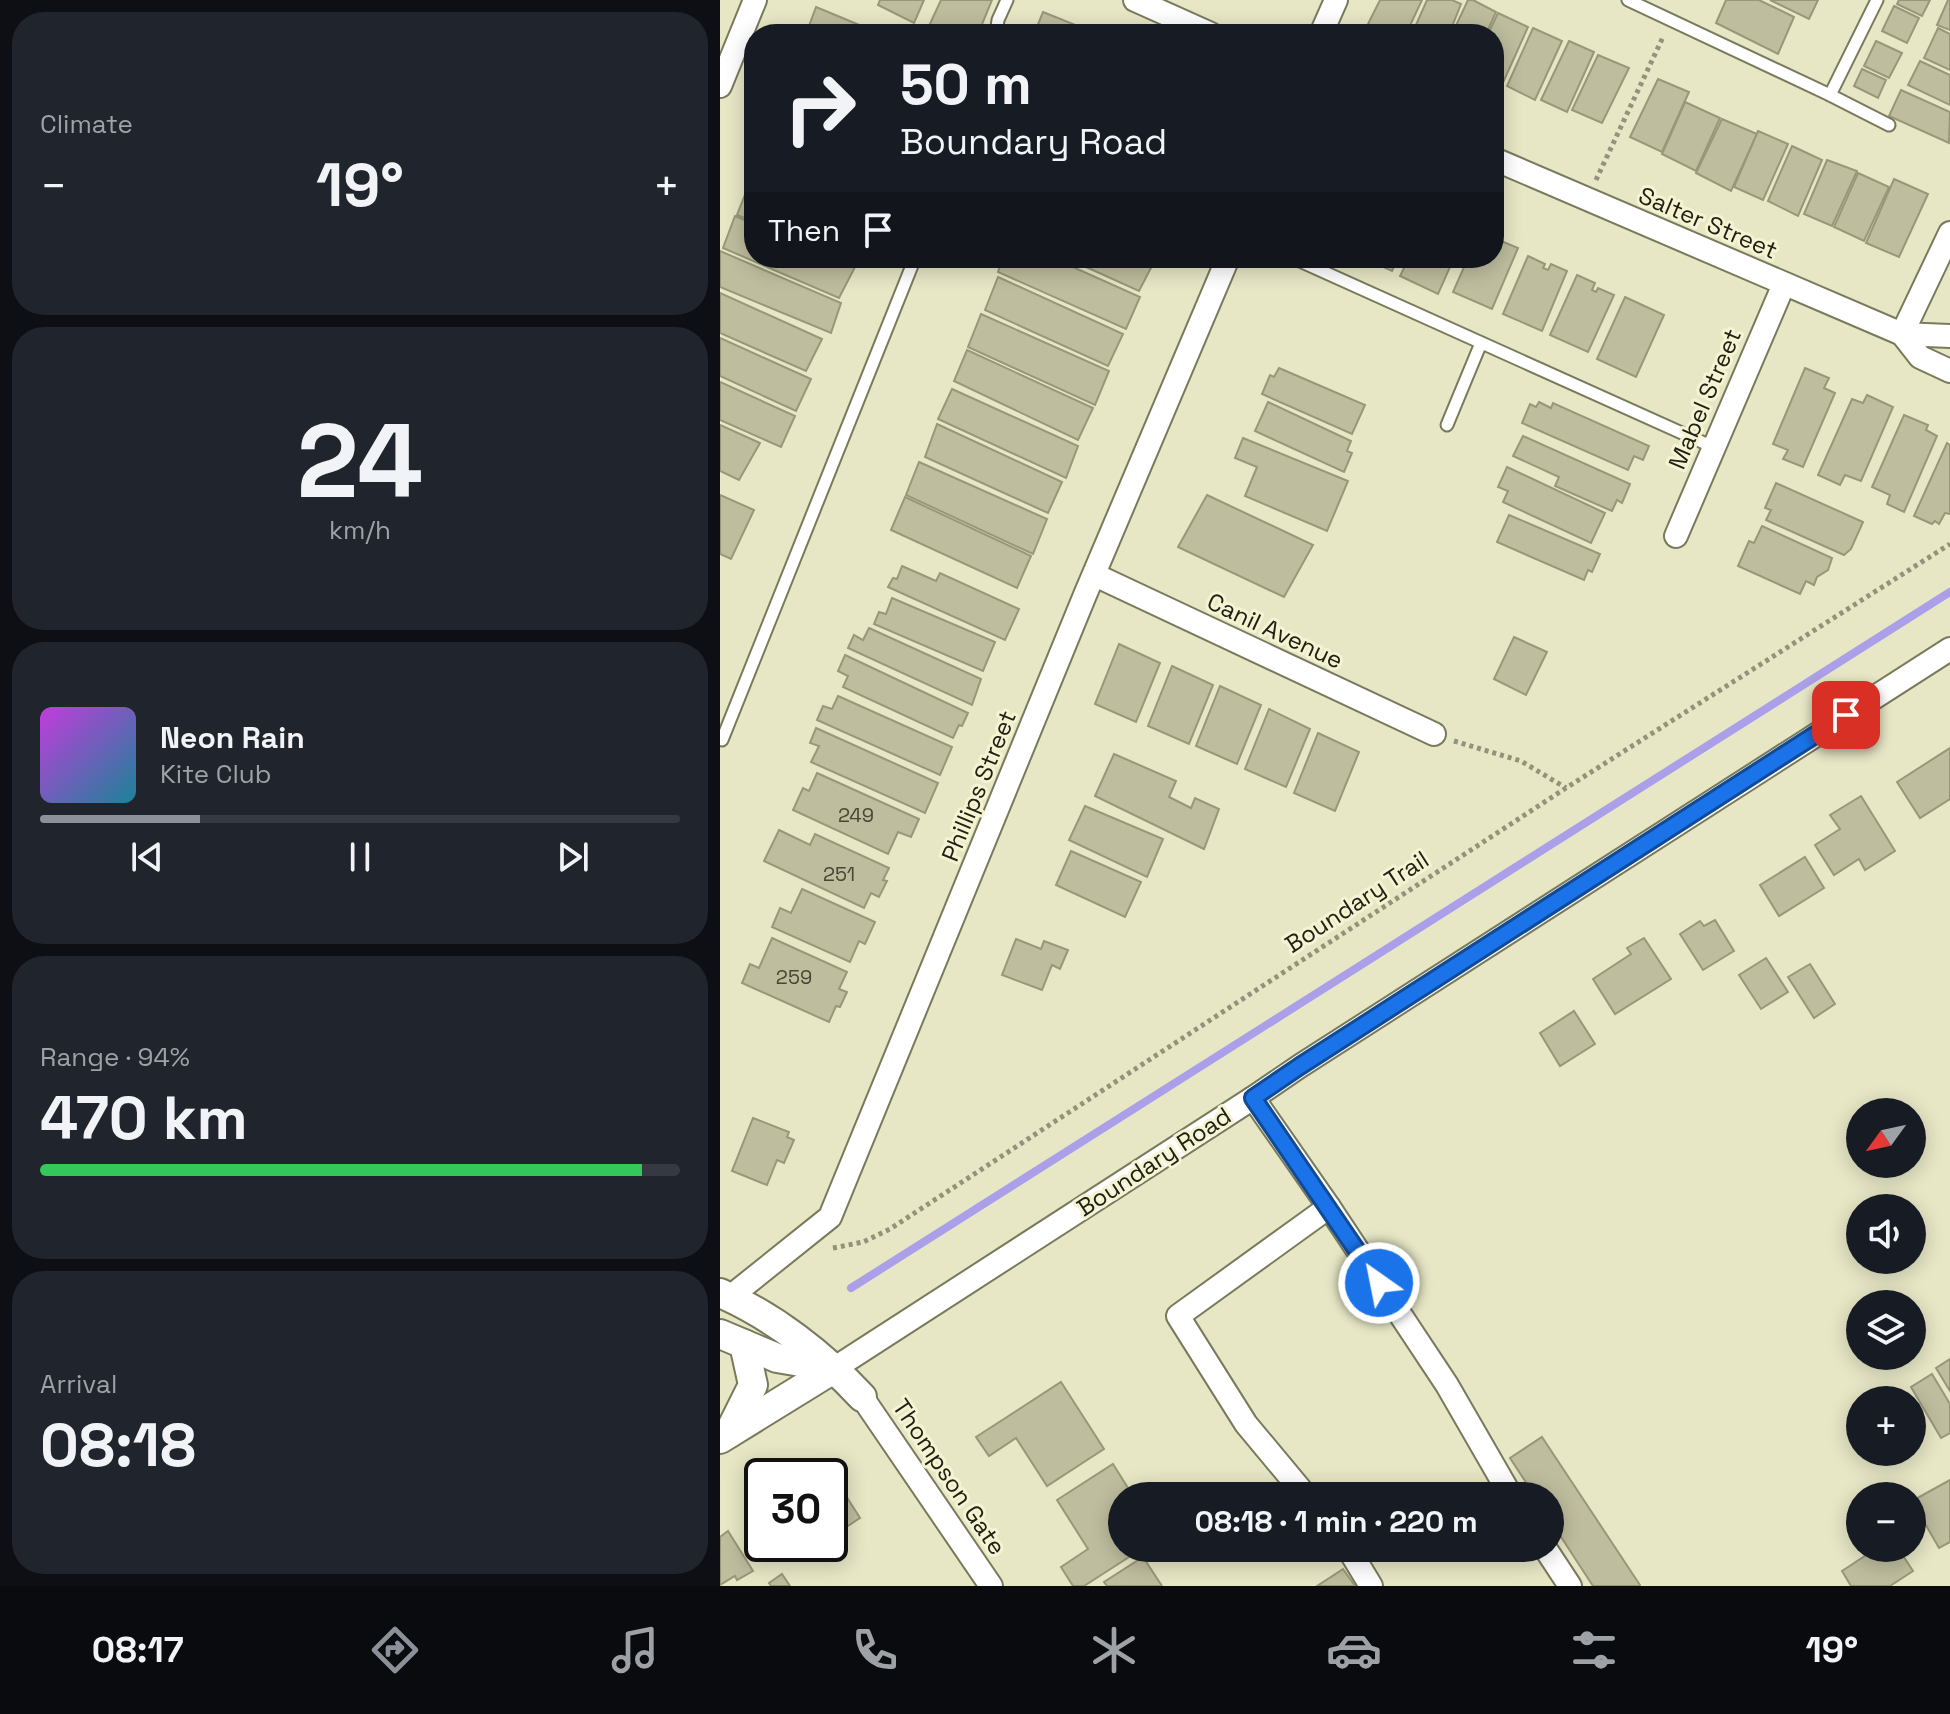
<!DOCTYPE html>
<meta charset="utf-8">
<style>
:root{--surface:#171b24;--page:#20242c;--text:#f1f3f6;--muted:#9ea1a6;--line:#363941;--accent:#8c9099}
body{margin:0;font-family:"Space Grotesk",sans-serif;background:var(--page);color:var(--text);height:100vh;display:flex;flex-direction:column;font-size:30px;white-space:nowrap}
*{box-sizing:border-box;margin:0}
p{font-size:26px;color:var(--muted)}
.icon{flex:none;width:44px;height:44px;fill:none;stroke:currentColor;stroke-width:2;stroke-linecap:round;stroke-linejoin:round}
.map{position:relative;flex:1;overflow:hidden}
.details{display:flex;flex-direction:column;gap:12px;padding:12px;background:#0d0f14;width:720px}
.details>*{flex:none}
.hud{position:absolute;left:24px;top:24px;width:760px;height:244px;border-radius:32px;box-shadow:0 4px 20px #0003;background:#171b24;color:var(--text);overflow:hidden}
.needle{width:52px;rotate:237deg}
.tools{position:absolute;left:1126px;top:1098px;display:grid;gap:16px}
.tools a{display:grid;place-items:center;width:80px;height:80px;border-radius:50%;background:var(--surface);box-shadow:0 4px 20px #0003;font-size:40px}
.speed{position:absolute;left:24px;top:1458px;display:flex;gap:16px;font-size:40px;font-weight:700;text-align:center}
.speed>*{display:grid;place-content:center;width:104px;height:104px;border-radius:50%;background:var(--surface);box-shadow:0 4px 20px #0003;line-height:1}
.speed .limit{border:4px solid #111;border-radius:12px;background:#fff;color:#111}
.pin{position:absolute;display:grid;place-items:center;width:68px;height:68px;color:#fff;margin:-34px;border-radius:16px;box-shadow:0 4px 12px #0006}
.me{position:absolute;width:88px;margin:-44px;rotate:327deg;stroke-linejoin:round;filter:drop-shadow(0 0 6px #0008)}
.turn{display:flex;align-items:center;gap:28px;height:168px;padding:0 24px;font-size:36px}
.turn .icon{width:104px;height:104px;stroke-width:2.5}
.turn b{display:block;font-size:56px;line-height:68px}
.then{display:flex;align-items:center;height:76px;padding:0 24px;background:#0003;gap:16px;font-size:30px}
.big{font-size:60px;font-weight:700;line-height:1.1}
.details .card{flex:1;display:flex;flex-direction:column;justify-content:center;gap:12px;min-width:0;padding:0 28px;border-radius:32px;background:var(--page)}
.details .dial{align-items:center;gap:0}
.dial b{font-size:104px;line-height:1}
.song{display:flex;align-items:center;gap:24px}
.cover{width:96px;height:96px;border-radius:12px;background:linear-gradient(135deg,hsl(290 70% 55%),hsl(190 70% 35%))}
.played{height:8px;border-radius:4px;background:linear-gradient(90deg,var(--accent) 25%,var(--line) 25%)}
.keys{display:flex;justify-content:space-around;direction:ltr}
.heat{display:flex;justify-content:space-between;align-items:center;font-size:44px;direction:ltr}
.charge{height:12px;border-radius:6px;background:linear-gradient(90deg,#34c759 94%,var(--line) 0)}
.trip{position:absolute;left:388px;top:1482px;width:456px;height:80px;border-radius:40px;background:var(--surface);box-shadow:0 4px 20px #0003;font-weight:700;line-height:80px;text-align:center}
.menu{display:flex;height:128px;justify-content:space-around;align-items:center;background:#090b0e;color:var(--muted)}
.menu .icon{width:56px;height:56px}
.menu .current{color:var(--accent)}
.menu b{font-size:36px;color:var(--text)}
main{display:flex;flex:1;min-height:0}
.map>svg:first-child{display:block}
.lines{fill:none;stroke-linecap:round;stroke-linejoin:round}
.stream{stroke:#ab9fea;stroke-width:8}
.building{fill:#bebd9e;stroke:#989779;stroke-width:2}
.service-casing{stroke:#79795c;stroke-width:15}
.minor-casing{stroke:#79795c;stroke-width:26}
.tertiary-casing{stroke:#79795c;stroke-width:32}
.path{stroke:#93927a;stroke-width:5;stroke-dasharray:4 4;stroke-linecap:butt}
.service{stroke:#fff;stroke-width:11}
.minor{stroke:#fff;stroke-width:22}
.tertiary{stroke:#fff;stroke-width:28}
.route-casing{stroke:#114b97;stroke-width:20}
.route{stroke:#1a73e8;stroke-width:14}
.labels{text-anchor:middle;stroke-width:6;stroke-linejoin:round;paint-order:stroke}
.number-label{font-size:20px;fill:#484736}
.street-label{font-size:24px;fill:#212014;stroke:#f4f4d3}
</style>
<main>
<section class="details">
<div class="card"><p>Climate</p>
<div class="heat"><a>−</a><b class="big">19°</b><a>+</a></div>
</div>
<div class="card dial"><b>24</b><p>km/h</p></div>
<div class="card">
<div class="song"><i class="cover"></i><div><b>Neon Rain</b><p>Kite Club</p></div></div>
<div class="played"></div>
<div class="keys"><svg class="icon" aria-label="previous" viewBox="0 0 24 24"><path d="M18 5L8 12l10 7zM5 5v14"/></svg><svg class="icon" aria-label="pause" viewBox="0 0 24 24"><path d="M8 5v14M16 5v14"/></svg><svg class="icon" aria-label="next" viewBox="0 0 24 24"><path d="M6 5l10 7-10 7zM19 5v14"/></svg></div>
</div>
<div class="card"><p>Range · 94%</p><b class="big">470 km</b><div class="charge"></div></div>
<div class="card"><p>Arrival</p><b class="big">08:18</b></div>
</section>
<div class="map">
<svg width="1230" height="1586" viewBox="0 0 1230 1586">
<rect width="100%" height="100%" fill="#e7e7c6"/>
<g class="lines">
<polyline class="stream" points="131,1288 1230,592"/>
</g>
<g class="building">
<polygon points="160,0 204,0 194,23 158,5"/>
<polygon points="221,0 272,0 258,34 221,34 208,28"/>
<polygon points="660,0 702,0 686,34 670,34 648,24"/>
<polygon points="707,0 732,0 741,4 729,34 692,34"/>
<polygon points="748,0 753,0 776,12 766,34 732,34"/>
<polygon points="1006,0 1039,0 1074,17 1058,54 996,23"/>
<polygon points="1050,0 1098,0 1089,19"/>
<polygon points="1179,0 1210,0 1202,16 1177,4"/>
<polygon points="1228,0 1230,0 1230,30 1217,25"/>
<polygon points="1174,6 1199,18 1187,43 1162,31"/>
<polygon points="96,7 161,34 86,34"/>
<polygon points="323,12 358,26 355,34 314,34"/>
<polygon points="778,13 808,27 782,85 774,81 774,34 768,34"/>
<polygon points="813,28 842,41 815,100 787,86"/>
<polygon points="1218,28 1230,34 1230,70 1204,58"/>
<polygon points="849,41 874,52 847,112 821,100"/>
<polygon points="1156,41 1182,53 1169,78 1144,66"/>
<polygon points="878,55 909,68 882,123 852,110"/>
<polygon points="1200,61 1230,75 1230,105 1188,85"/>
<polygon points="1142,69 1166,80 1158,98 1134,86"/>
<polygon points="938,79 969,92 942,152 910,137"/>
<polygon points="1181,90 1230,112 1229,143 1169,116"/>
<polygon points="965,102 1000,118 976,171 942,154"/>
<polygon points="1002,119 1037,134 1011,191 976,173"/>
<polygon points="1038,131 1068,144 1043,200 1014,187"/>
<polygon points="1072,146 1102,160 1078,216 1048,201"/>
<polygon points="1107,160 1137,171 1112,226 1084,214"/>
<polygon points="1138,173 1169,187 1144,241 1114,227"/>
<polygon points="1174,179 1208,194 1179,257 1146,243"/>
<polygon points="30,182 34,184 34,222 17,215"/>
<polygon points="15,216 34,224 34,258 115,258 135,267 119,298 3,248"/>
<polygon points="774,238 798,248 772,309 733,292 748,258 774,258"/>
<polygon points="0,251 121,303 111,333 0,287"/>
<polygon points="808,256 825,264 823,268 828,270 831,264 847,271 822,331 783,314"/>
<polygon points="283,258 333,258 420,297 406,329 278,272"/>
<polygon points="346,258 425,258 434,262 419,291"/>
<polygon points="644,258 678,258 672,271"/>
<polygon points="689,258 734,258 718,294 680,276"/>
<polygon points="857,275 875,283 872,290 876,292 878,288 894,295 868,352 830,335"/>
<polygon points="278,277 403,334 388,366 265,310"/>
<polygon points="0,293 102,339 86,371 0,333"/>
<polygon points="905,297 944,315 916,377 877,359"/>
<polygon points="261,314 389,371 375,405 248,347"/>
<polygon points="0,338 91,379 76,411 0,376"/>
<polygon points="247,350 373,408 358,440 234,381"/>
<polygon points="559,368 645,405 632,434 542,394 550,375 554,377"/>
<polygon points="1085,368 1109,378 1104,388 1115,393 1083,467 1063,459 1068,450 1053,444"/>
<polygon points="0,382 75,416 61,447 0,420"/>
<polygon points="232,389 358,446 346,478 218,419"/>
<polygon points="1147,395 1173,407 1141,481 1125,475 1120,485 1098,475 1132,399 1143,403"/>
<polygon points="548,402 631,441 627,451 632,453 624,472 535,431"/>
<polygon points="819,402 831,408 833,403 929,446 923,460 914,456 908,470 802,423 810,404 816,407"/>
<polygon points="1184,415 1208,425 1206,430 1217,436 1184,512 1167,504 1170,495 1152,487"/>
<polygon points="217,424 342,482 328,513 205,457"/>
<polygon points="0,425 40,443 19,480 0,471"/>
<polygon points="803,436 910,484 902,503 897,500 892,511 835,486 839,477 793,456"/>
<polygon points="523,438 628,481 607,531 525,496 537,467 515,458"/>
<polygon points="1227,443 1230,445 1230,514 1225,513 1219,524 1215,521 1212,524 1194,516"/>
<polygon points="199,462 327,519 313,554 186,495"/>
<polygon points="787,467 885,513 871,543 783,502 788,491 778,487"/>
<polygon points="1056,483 1143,522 1131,549 1124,555 1046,520 1051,510 1045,508"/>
<polygon points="0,495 34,510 11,559 0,554"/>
<polygon points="487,495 593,545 564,597 458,547"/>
<polygon points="185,497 311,556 297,588 171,530"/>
<polygon points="789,515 880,554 872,572 868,570 864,580 777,542"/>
<polygon points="1042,526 1112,558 1108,570 1097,577 1094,585 1086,581 1080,594 1018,566 1029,541 1034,543"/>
<polygon points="182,566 216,581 220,573 299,609 285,640 168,587 173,578 177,579"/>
<polygon points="172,598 275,642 263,671 154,624 159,612 166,614"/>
<polygon points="149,628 261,679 252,705 128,648 134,635 143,640"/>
<polygon points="794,637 827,652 806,695 774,679"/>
<polygon points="399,644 440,663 416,722 375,704"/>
<polygon points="125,655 248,713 242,726 239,725 233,738 123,687 128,676 118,671"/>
<polygon points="452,666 493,685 469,744 428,726"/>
<polygon points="500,686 541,705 517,764 476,746"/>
<polygon points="118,696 232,747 220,775 97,720 103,706 112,709"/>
<polygon points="549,709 590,729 566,787 525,769"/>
<polygon points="96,728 218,783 205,813 91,762 99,746 90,743"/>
<polygon points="598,733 639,752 615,811 574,793"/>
<polygon points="1230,748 1230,799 1200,818 1177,782"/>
<polygon points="394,754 456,781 449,797 471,808 475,798 499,809 484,849 375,796"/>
<polygon points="97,773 199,819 191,837 178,832 168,854 73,810 83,788 89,791"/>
<polygon points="1141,796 1175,851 1145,870 1139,859 1114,875 1095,845 1120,829 1110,815"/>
<polygon points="365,806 443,839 427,877 349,840"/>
<polygon points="59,830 90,845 95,834 169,868 163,880 167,881 159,897 151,893 144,908 44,861"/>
<polygon points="351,851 421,882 405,917 336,885"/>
<polygon points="1085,857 1104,888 1059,916 1040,885"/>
<polygon points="82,889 155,922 145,944 139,941 130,962 52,927 60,908 71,913"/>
<polygon points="995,920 1014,951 983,970 960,934 980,921 984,926"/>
<polygon points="52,938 127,972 119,989 127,992 120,1007 116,1006 109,1022 22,983 30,964 39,968"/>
<polygon points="924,938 951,979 895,1014 873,979 911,954 907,948"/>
<polygon points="296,939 321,949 324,941 348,950 340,969 332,965 322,990 282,975"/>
<polygon points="1046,958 1068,992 1041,1009 1019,975"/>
<polygon points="1090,964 1115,1004 1094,1018 1068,977"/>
<polygon points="854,1011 875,1044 840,1066 820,1033"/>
<polygon points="33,1118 69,1132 67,1137 74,1140 64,1163 57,1160 47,1185 12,1171"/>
<polygon points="1230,1359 1230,1391 1216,1368"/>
<polygon points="1212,1374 1230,1404 1230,1433 1221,1438 1191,1387"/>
<polygon points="341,1382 384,1449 327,1486 296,1438 269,1456 256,1437"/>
<polygon points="822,1437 920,1585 919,1586 873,1586 830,1520 830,1496 815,1496 790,1458"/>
<polygon points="393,1464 413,1496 402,1496 402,1548 423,1548 364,1586 353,1586 341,1567 368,1549 337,1500"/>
<polygon points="109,1469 140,1518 114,1535 110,1529 110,1476 98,1476"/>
<polygon points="1230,1480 1230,1542 1219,1548 1192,1501"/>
<polygon points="8,1531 33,1571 17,1580 15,1576 0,1585 0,1537"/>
<polygon points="1157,1548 1178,1548 1193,1571 1170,1586 1131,1586 1122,1571"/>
<polygon points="423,1557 442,1586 387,1586 384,1582"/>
<polygon points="623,1569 635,1586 597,1586"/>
<polygon points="62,1574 70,1586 51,1586 49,1583"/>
</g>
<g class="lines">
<g class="service-casing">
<g id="service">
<polyline points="908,0 1110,95 1157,0"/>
<polyline points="276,34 278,20 287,0"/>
<polyline points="1110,95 1169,125"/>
<polyline points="573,258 993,447"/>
<polyline points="727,425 761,343"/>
<polyline points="2,740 195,258"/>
</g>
</g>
<g class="minor-casing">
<g id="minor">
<polyline points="415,0 491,34"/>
<polyline points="601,34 616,0"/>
<polyline points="0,86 35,0"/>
<polyline points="774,159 1182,334 1230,336"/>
<polyline points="1182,334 1230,233"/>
<polyline points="1182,334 1200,357 1230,371"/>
<polyline points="956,536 1064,284"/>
<polyline points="375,575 714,734"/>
<polyline points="533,1098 609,1207 458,1316 526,1424 586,1496"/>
<polyline points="609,1207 727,1385 791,1496"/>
<polyline points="10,1297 110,1217 365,595 508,258"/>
<polyline points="115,1368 533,1098 580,1066 1230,649"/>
<polyline points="142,1397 271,1586"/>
<polyline points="628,1548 651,1586"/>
<polyline points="825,1548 850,1586"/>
</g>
</g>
<g class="tertiary-casing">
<g id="tertiary">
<path d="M0,1293c53,23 103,62 142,104"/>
<polyline points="0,1334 57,1358 110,1367"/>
<polyline points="9,1433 33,1385 24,1344"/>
<polyline points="0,1439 115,1368"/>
</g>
</g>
<g class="path">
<polyline points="876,180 943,37"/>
<polyline points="734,741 801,761 846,788"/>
<polyline points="113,1248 143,1242 170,1229 846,788 1230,544"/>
</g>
<use href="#service" class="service"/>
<use href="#minor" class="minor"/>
<use href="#tertiary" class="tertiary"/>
</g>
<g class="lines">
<g class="route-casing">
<polyline id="route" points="659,1283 533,1098 580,1066 1126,715"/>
</g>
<use href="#route" class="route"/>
</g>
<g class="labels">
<g class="number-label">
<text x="136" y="822">249</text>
<text x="119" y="881">251</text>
<text x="74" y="984">259</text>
</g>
<g class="street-label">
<text transform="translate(988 223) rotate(23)" y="8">Salter Street</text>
<text transform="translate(985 399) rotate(-67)" y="8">Mabel Street</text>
<text transform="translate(555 631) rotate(25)" y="8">Canil Avenue</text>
<text transform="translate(259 786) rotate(-68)" y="8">Phillips Street</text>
<text transform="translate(637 902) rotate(-33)" y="8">Boundary Trail</text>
<text transform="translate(434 1162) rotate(-33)" y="8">Boundary Road</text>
<text transform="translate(229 1477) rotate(56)" y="8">Thompson Gate</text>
</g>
</g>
</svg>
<div class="tools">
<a><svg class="needle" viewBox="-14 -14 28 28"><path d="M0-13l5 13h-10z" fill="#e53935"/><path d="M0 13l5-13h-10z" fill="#9ea1a6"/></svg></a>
<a><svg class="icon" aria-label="sound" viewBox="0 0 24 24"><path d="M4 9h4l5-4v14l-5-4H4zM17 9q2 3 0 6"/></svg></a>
<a><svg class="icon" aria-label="layers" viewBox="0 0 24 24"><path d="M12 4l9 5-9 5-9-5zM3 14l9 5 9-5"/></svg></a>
<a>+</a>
<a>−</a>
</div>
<div class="speed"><div class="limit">30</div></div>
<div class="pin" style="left:1126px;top:715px;background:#d93025"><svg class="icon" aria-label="arrive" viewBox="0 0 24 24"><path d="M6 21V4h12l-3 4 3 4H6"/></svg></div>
<svg class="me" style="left:659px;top:1283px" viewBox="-20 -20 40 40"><circle r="17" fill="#1a73e8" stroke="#fff" stroke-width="3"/><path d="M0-11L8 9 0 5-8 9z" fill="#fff"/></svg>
<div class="trip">08:18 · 1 min · 220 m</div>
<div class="hud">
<div class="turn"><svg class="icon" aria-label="right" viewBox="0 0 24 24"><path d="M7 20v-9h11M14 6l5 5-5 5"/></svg><div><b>50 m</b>Boundary Road</div></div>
<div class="then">Then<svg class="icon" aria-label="arrive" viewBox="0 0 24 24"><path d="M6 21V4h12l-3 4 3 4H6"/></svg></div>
</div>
</div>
</main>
<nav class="menu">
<b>08:17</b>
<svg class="icon current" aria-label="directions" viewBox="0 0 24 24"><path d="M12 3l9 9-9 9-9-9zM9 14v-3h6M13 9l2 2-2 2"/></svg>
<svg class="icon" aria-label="music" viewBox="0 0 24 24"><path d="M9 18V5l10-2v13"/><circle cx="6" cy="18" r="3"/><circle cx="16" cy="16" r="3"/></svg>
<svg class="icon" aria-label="phone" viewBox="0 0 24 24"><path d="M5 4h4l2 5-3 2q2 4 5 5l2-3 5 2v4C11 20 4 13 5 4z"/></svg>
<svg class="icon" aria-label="climate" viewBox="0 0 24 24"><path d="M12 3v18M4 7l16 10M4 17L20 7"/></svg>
<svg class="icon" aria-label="car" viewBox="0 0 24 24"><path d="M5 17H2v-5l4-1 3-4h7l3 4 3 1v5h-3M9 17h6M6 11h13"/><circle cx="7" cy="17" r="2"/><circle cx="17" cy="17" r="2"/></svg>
<svg class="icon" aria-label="filters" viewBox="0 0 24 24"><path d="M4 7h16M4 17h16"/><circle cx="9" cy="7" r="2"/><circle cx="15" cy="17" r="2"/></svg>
<b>19°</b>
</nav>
